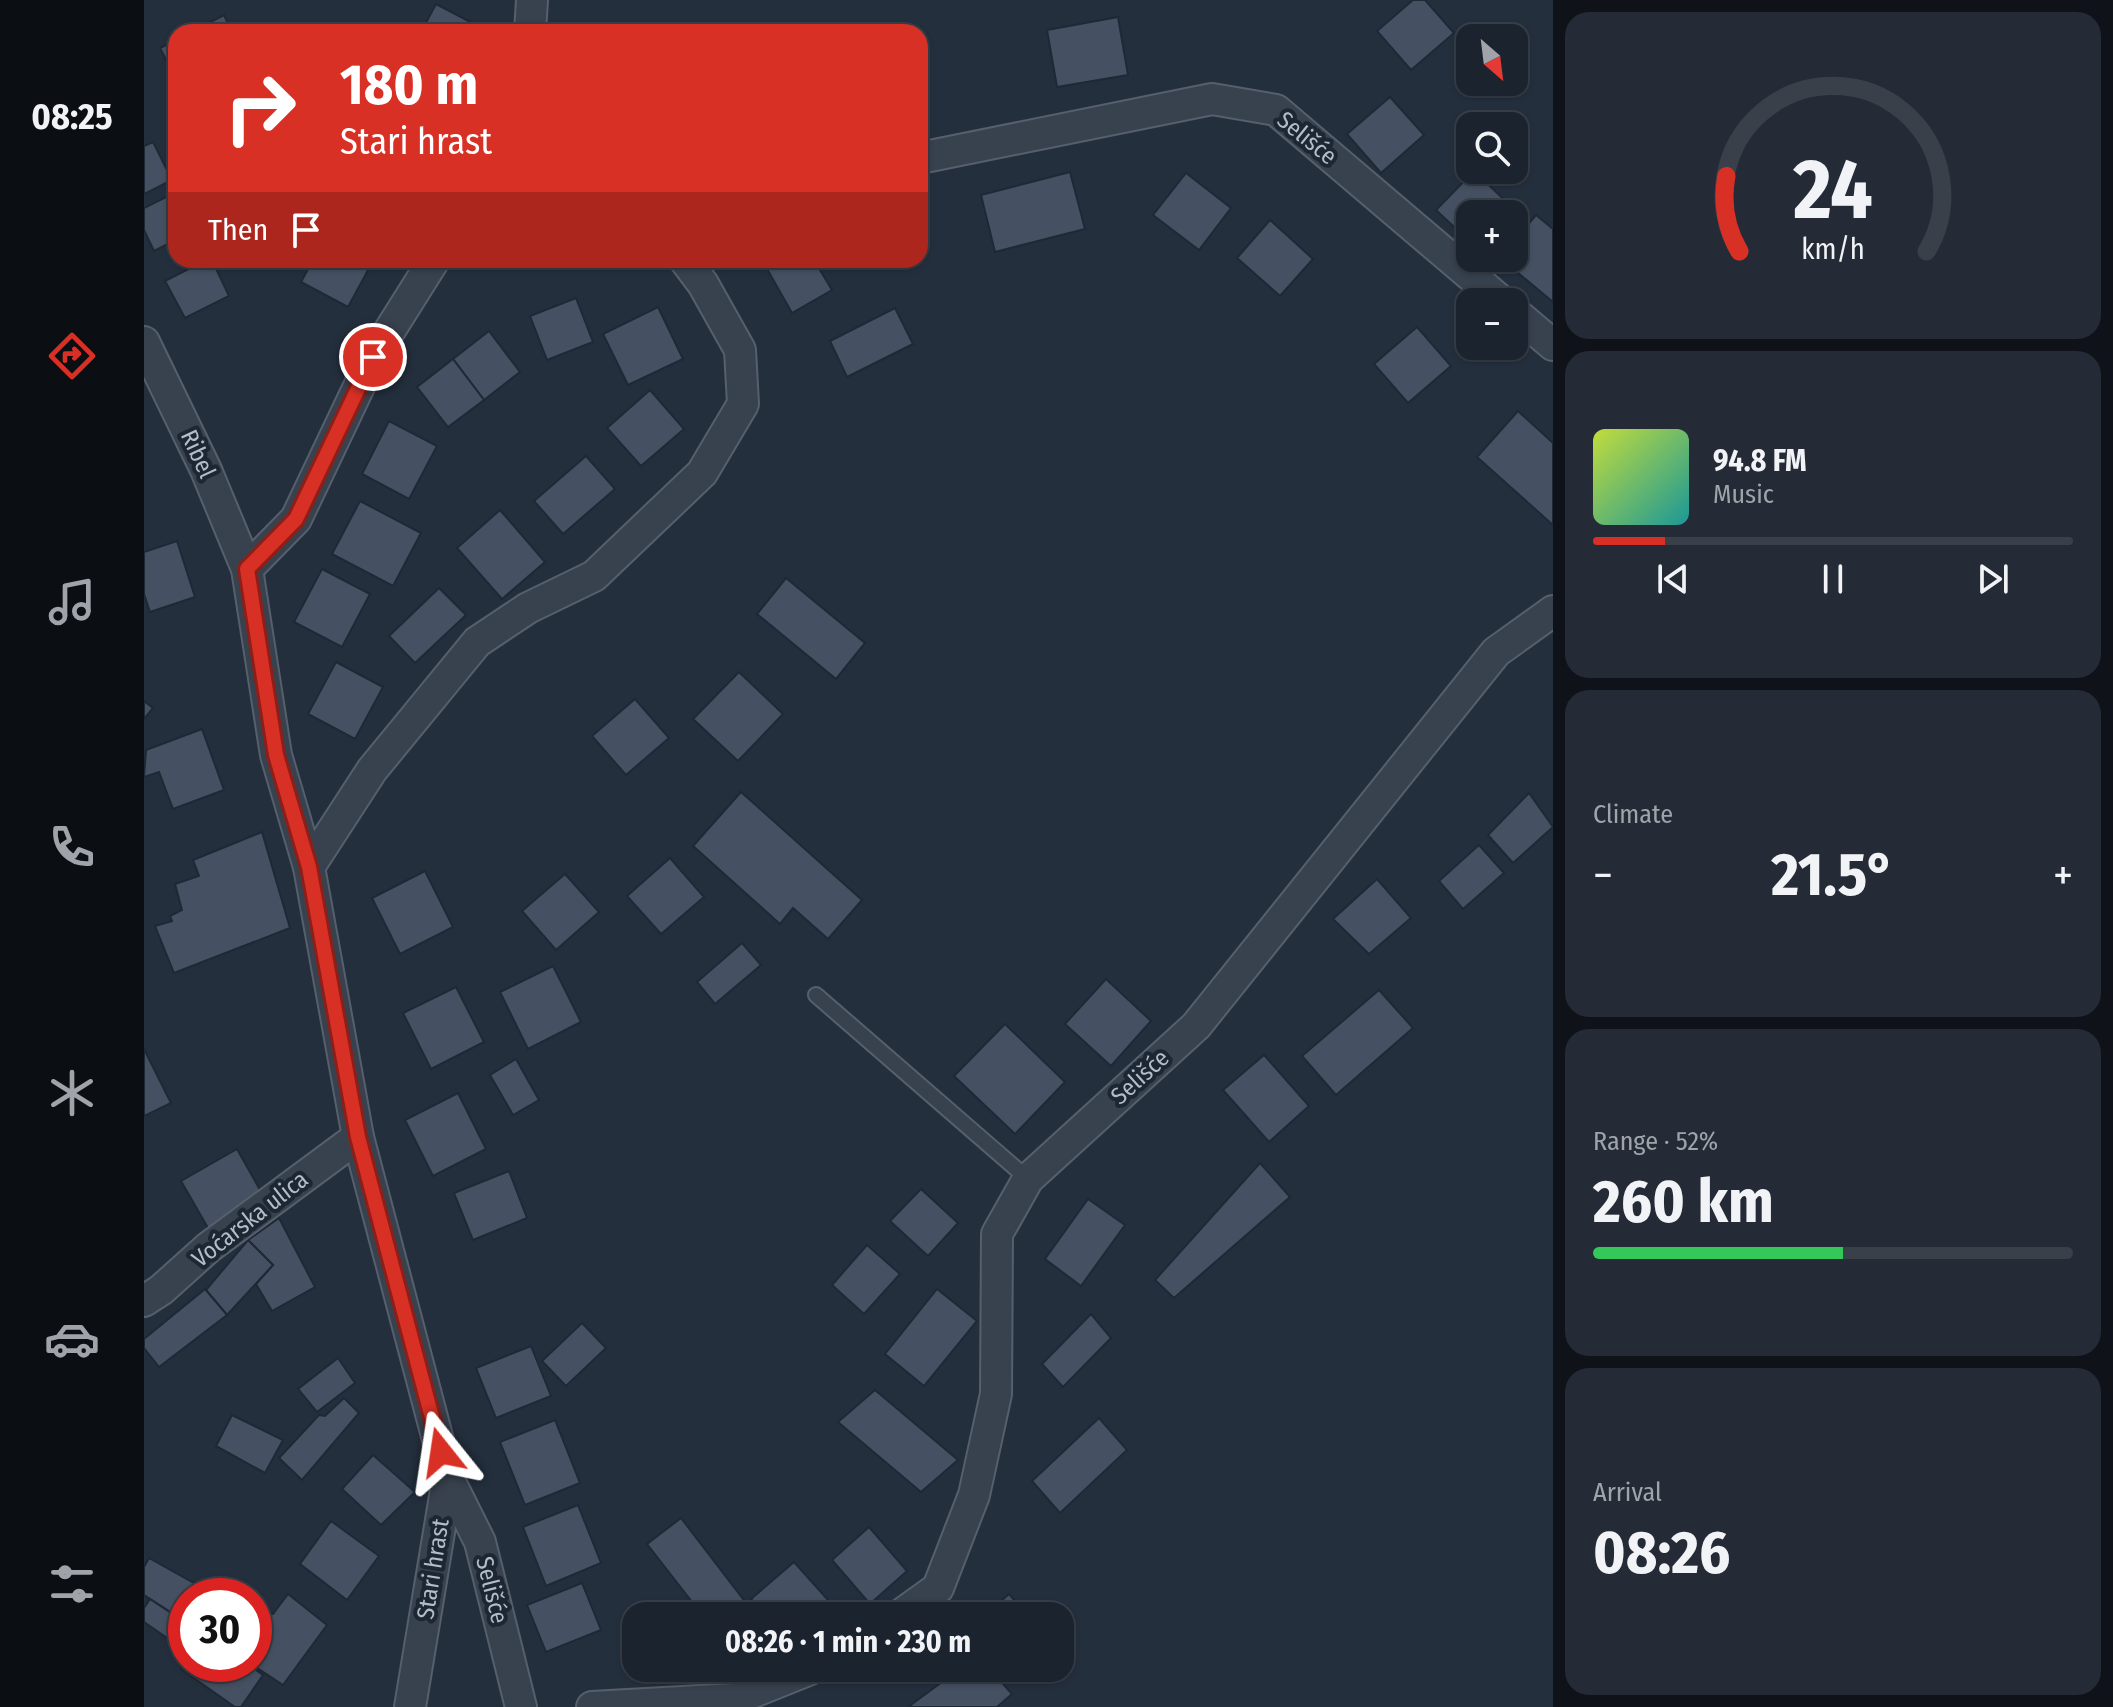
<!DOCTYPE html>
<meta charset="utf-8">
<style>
:root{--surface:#1b232e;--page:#242b36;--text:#f1f3f6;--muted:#a0a4aa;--line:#39404a;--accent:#d93025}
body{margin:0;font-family:"Fira Sans Condensed",sans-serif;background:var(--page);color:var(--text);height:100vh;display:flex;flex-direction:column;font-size:30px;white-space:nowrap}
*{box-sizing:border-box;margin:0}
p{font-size:26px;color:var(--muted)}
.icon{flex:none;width:44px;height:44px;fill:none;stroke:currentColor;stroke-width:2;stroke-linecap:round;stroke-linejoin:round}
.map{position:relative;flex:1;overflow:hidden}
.side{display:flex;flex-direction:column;gap:12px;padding:12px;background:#0f1319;width:560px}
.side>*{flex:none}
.guide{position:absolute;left:24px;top:24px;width:760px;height:244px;border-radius:24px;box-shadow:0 2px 6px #0004,0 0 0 2px var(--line);background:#d93025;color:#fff;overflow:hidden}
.needle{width:52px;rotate:152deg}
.tools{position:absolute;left:1312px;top:24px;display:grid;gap:16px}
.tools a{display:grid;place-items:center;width:72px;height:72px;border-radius:16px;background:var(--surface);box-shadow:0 2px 6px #0004,0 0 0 2px var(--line);font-size:40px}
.speed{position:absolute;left:24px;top:1578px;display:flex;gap:16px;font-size:40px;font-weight:700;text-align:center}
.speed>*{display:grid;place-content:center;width:104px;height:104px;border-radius:50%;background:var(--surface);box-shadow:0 2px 6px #0004,0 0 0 2px var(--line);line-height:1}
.speed .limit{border:12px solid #d22;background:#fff;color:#111}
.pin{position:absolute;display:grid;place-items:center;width:68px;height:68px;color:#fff;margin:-34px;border:4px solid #fff;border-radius:50%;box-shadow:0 2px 8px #0007}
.me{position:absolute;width:88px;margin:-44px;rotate:345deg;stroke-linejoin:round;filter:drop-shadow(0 0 6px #0008)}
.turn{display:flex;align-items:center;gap:28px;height:168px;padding:0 40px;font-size:36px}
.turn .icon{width:104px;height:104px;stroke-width:2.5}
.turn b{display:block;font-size:56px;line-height:68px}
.then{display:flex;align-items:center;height:76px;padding:0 40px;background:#0003;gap:16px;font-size:30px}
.big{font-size:60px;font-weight:700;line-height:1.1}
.side .tile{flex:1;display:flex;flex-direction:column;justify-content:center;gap:12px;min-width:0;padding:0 28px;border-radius:24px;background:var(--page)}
.side .dial{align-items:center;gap:0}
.dial svg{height:208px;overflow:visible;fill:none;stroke:var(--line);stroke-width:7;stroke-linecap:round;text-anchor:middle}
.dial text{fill:var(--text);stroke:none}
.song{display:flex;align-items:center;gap:24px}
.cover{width:96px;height:96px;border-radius:12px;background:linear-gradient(135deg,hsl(70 70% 55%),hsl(180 70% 35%))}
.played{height:8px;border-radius:4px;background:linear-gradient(90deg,var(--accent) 15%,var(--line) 15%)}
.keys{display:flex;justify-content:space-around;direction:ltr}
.heat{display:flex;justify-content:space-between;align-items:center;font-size:44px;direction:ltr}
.charge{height:12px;border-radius:6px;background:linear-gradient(90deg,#34c759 52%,var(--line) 0)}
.trip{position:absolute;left:478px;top:1602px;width:452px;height:80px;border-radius:24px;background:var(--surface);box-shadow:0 2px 6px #0004,0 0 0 2px var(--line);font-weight:700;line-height:80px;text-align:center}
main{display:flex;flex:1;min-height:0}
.tab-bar{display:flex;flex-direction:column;width:144px;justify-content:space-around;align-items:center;background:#0b0e12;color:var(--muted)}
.tab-bar .icon{width:56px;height:56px}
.tab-bar .current{color:var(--accent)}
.tab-bar b{font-size:36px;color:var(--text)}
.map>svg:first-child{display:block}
.building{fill:#455162;stroke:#1f2835;stroke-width:2}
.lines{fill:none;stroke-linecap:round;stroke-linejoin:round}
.service-casing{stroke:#565f6c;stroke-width:18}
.minor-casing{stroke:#565f6c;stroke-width:34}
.service{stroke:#38414e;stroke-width:14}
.minor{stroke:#38414e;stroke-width:30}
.route-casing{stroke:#8d1f18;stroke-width:20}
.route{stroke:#d93025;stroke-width:14}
.labels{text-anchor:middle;stroke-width:8;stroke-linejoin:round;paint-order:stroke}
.street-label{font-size:24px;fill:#b4bcc9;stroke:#1d2633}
</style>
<main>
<nav class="tab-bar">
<b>08:25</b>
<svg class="icon current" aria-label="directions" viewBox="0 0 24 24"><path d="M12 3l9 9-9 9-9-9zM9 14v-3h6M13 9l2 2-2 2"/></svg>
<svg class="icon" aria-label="music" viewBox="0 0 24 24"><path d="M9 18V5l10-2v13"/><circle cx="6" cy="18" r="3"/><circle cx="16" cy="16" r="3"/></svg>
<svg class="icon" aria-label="phone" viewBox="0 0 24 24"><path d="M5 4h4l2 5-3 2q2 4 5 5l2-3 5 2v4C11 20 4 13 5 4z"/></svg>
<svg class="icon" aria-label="climate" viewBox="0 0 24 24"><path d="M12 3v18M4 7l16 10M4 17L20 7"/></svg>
<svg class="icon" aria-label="car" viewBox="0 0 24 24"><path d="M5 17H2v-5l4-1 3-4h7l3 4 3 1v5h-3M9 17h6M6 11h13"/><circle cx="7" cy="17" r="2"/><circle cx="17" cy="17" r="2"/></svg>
<svg class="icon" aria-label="filters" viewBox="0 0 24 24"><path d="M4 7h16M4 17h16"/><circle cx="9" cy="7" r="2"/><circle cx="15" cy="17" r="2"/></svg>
</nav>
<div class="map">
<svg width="1409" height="1707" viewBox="0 0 1409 1707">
<rect width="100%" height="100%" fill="#242f3e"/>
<g class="building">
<polygon points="1269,0 1281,0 1310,33 1267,70 1233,31"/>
<polygon points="292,4 336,27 334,32 277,32"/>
<polygon points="80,15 88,32 47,32"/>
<polygon points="974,17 984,75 913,87 903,30"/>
<polygon points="32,40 32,80 16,48"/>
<polygon points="1246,97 1280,135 1237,173 1203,134"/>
<polygon points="9,142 28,180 0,194 0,146"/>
<polygon points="1330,171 1369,208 1363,214 1326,214 1326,242 1292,210"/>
<polygon points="926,172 941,229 851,252 837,195"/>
<polygon points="1042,173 1087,208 1055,250 1009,215"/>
<polygon points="32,192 32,240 10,251 0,230 0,208"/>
<polygon points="1392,215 1409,229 1409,302 1356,258 1370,258 1370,241"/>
<polygon points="1126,220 1169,259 1136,296 1093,258"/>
<polygon points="62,260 68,260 85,296 41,318 21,281"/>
<polygon points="169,260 228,260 229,261 204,307 157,282"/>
<polygon points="618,260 670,260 688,290 648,313"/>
<polygon points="432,298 449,342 403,360 386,316"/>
<polygon points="514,307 539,359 484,385 459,334"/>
<polygon points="751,308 769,344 703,377 686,341"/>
<polygon points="1273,327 1307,366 1264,403 1230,364"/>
<polygon points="345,331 376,372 340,400 309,359"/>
<polygon points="309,359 340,400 304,427 273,387"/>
<polygon points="506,390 540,429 497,466 463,428"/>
<polygon points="1374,411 1409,443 1409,525 1333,457"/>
<polygon points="245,421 293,446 265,499 218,474"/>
<polygon points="442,456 471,489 419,534 390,501"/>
<polygon points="216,501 277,533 249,586 188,554"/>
<polygon points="356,510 401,562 358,599 313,548"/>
<polygon points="33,541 51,597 6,612 0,594 0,552"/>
<polygon points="178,569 226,594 198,647 150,622"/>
<polygon points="642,578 721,643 692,679 613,614"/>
<polygon points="295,588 322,615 271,663 245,636"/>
<polygon points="192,662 239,687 211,739 164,714"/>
<polygon points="595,672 639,714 594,761 549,719"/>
<polygon points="491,699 525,738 482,775 448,736"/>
<polygon points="0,701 9,708 0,719"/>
<polygon points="58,729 80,790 29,809 15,772 0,777 2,750"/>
<polygon points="597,792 718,900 684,939 649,908 636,924 549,846"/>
<polygon points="1385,793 1409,827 1369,863 1344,835"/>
<polygon points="118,832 146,928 30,973 11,926 28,921 26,916 38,910 31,884 55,876 49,860"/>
<polygon points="1335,845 1360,873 1319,909 1295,881"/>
<polygon points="526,858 560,897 517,934 483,896"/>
<polygon points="281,871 309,927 256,954 228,898"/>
<polygon points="421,874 455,912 412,950 378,911"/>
<polygon points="1233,879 1267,918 1225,954 1189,919"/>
<polygon points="598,943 617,965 571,1004 553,982"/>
<polygon points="409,966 437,1022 384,1049 356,992"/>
<polygon points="962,979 1007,1021 967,1066 921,1024"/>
<polygon points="312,987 340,1042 287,1069 259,1013"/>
<polygon points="1235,990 1269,1028 1192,1095 1158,1056"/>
<polygon points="861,1024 921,1082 871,1134 810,1076"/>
<polygon points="0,1049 27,1103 0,1116"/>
<polygon points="1120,1055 1165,1106 1125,1142 1079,1090"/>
<polygon points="372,1059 395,1100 369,1115 346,1075"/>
<polygon points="314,1093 342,1149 289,1176 261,1120"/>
<polygon points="93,1149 120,1197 64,1228 37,1181"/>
<polygon points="1116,1163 1146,1197 1030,1298 1011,1280"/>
<polygon points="365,1171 383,1218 329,1240 310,1193"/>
<polygon points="777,1189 814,1223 784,1256 746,1221"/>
<polygon points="944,1199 981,1225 937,1286 901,1259"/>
<polygon points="135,1218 171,1287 128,1311 112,1284 129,1265 104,1240"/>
<polygon points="104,1240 129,1265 83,1315 62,1290"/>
<polygon points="723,1245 756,1274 720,1314 688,1285"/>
<polygon points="61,1289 83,1315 15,1367 0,1348 0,1339"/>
<polygon points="793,1289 833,1321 780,1386 741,1354"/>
<polygon points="947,1314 967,1338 919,1387 898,1364"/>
<polygon points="438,1323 462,1348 422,1386 398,1361"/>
<polygon points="387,1346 407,1396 352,1418 332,1368"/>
<polygon points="194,1358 211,1383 173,1412 154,1389"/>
<polygon points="731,1390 814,1460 777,1492 694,1422"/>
<polygon points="200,1398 215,1413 158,1480 135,1458 175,1415 181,1416"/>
<polygon points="88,1415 139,1440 121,1473 72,1446"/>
<polygon points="955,1418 983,1450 916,1513 888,1481"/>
<polygon points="411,1420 436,1483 381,1505 356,1442"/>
<polygon points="229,1455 271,1492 237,1525 198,1489"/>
<polygon points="434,1505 457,1563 402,1586 379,1527"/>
<polygon points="537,1518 612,1616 559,1616 503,1544"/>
<polygon points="187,1521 235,1556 203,1600 156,1564"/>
<polygon points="725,1527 763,1571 726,1604 688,1560"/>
<polygon points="5,1558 73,1596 42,1596 42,1622 0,1595 0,1567"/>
<polygon points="650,1562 684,1600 666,1616 622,1616 607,1599"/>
<polygon points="438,1583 457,1630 402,1652 383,1605"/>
<polygon points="144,1594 183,1625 139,1685 107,1664 110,1664 110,1616 117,1608 129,1614"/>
<polygon points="865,1594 884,1616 840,1616"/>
<polygon points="6,1599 42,1623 42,1651 0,1622 0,1608"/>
<polygon points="492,1637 492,1653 484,1643"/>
<polygon points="42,1662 42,1664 103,1664 119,1675 97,1707 91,1707 37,1669"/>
<polygon points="503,1668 520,1668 509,1676"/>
<polygon points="599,1668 629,1668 610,1683"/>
<polygon points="817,1668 845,1668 868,1694 853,1707 764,1707"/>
</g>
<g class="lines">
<g class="service-casing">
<polyline id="service" points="672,995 884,1179"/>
</g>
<g class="minor-casing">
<g id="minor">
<polyline points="386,32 388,0"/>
<polyline points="776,158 1068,99 1132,110 1358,302"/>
<polyline points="1370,312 1409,345"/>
<polyline points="0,342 62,470 103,569"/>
<polyline points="165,867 228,770 333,642 384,608 450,576 558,473 599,404 596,350 559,284 541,260"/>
<polyline points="0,1301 17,1290 65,1247 214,1137"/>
<polyline points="304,1478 336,1542 377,1707"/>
<polyline points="755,1616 794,1588 830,1495 852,1394 853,1234 884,1179 1052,1026 1352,652 1409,611"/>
<polyline points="266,1707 304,1478 214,1137 165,867 132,755 103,569 152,519 229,357 290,260"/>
<polyline points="448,1707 592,1699 669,1668"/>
</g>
</g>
<use href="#service" class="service"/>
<use href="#minor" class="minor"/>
</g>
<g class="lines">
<g class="route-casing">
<polyline id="route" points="229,357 152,519 103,569 132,755 165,867 214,1137 297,1452"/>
</g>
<use href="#route" class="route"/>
</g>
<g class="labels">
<g class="street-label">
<text transform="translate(1163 138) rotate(39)" y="8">Selišće</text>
<text transform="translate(54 454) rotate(65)" y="8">Ribel</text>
<text transform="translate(996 1077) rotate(-42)" y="8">Selišće</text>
<text transform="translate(106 1219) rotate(-38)" y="8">Voćarska ulica</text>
<text transform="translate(289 1569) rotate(-81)" y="8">Stari hrast</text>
<text transform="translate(348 1590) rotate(76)" y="8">Selišće</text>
</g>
</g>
</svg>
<div class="tools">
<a><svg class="needle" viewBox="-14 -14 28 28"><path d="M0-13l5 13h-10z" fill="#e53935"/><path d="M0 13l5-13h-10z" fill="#a0a4aa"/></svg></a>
<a><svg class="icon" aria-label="search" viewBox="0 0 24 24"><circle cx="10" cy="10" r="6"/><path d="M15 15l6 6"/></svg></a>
<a>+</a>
<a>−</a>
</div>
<div class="speed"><div class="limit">30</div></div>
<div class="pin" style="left:229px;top:357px;background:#d93025"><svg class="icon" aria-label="arrive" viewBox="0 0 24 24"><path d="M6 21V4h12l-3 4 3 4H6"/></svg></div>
<svg class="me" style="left:297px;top:1452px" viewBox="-20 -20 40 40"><path d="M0-17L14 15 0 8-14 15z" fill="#d93025" stroke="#fff" stroke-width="4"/></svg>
<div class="trip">08:26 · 1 min · 230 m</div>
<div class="guide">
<div class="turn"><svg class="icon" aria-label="right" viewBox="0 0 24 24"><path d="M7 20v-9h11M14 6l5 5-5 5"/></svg><div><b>180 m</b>Stari hrast</div></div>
<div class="then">Then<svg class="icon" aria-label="arrive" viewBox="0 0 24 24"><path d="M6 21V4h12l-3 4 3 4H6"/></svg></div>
</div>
</div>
<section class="side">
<div class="tile dial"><svg viewBox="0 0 100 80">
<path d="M14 69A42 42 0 1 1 86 69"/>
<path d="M14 69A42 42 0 0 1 9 40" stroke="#d93025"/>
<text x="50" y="56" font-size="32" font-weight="700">24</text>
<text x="50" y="72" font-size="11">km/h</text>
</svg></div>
<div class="tile">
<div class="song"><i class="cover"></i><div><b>94.8 FM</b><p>Music</p></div></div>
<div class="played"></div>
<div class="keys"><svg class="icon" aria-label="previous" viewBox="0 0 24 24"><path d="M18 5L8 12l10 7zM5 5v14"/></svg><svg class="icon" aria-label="pause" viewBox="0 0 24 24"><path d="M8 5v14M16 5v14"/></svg><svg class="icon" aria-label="next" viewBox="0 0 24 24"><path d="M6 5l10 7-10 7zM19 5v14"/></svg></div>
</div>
<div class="tile"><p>Climate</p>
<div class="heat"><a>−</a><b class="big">21.5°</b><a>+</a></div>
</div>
<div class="tile"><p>Range · 52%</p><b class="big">260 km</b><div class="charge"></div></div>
<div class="tile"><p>Arrival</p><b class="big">08:26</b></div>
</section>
</main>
